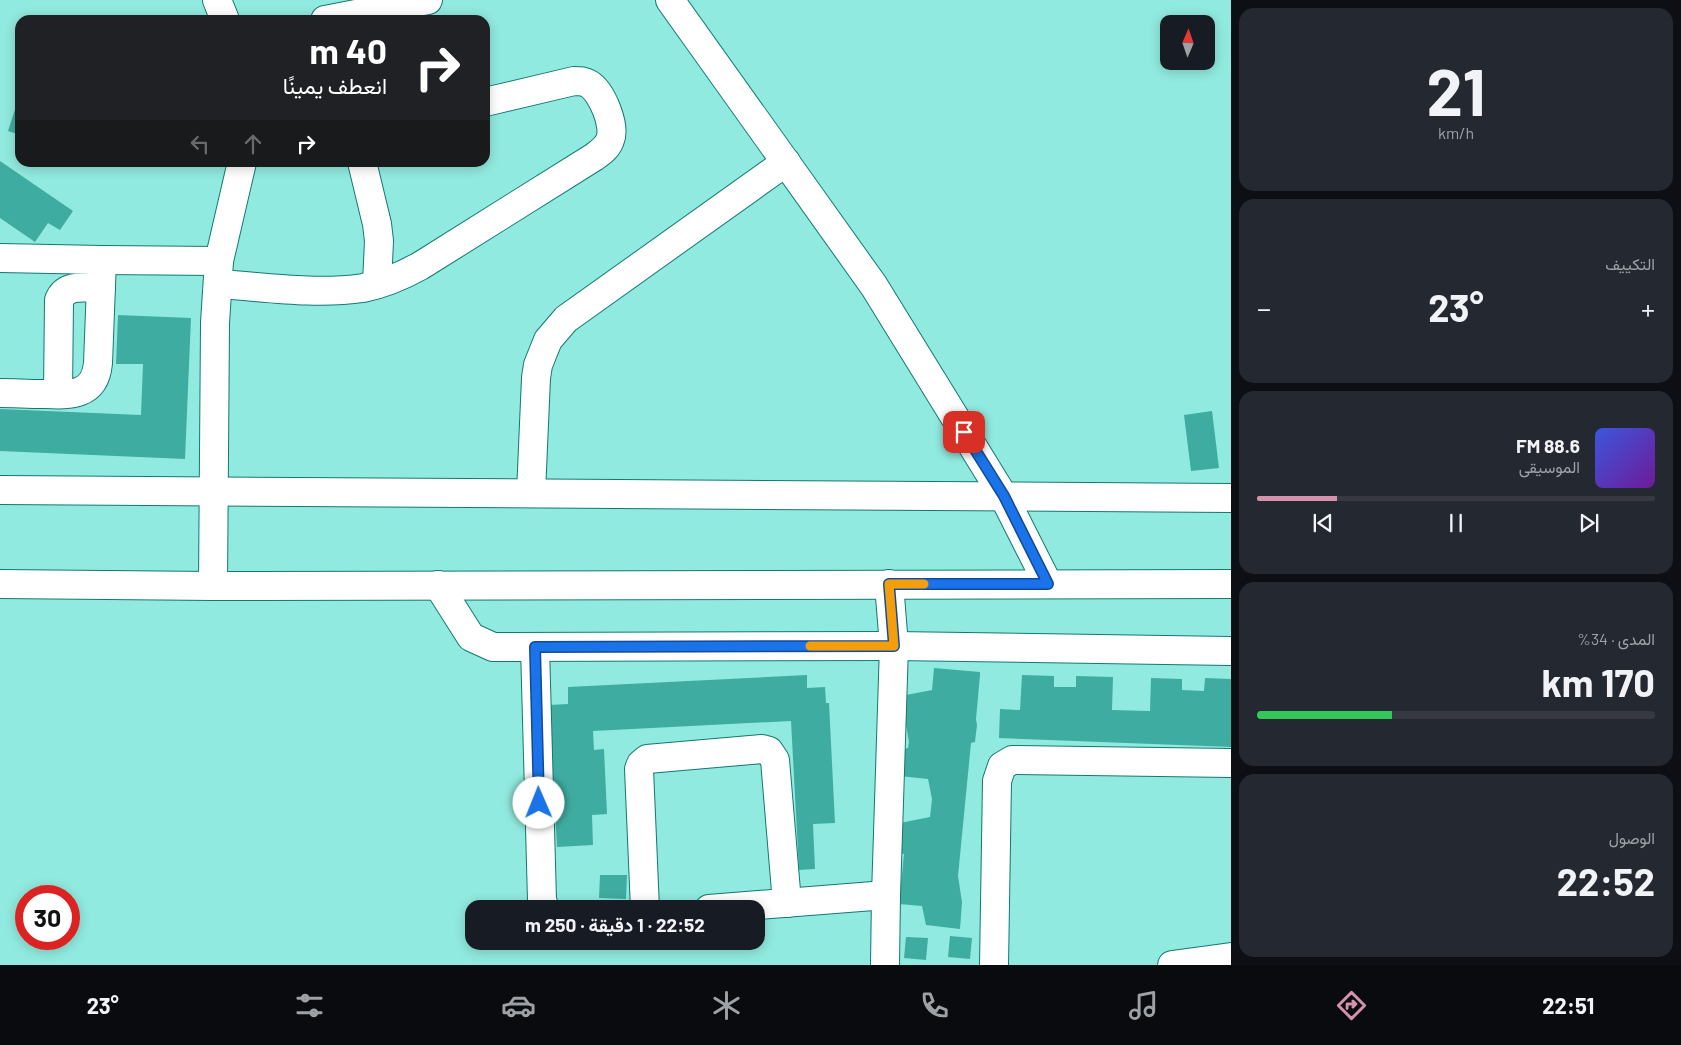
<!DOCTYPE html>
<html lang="ar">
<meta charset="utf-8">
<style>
:root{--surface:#171b24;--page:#242831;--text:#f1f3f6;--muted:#9ea1a6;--line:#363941;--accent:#d393ad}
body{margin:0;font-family:Barlow,Vazirmatn,sans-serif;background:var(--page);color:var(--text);direction:rtl;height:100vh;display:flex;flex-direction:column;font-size:19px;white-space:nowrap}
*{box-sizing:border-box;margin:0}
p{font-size:16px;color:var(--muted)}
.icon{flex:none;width:28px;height:28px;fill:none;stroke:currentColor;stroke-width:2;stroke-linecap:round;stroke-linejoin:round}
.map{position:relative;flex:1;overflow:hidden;direction:ltr}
.panel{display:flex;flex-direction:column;gap:8px;padding:8px;background:#0d0f14;width:450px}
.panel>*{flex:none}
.guide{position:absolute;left:15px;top:15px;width:475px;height:152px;border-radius:15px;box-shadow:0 2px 12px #0003;direction:rtl;background:#202124;color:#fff;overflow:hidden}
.needle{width:32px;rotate:2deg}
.tools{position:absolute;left:1160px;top:15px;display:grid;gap:10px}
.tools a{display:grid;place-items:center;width:55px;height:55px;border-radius:10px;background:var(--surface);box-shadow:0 2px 12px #0003;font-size:25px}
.speed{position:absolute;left:15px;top:885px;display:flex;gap:10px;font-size:25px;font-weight:700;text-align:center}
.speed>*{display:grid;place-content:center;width:65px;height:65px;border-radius:50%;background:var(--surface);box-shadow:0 2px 12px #0003;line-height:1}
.speed .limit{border:8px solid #d22;background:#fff;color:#111}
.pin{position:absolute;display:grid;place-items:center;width:42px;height:42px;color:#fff;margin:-21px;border-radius:10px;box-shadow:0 2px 8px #0006}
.me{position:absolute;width:55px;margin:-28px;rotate:359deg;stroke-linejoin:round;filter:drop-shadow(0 0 4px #0008)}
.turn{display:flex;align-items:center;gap:18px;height:105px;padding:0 20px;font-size:22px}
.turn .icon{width:65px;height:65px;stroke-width:2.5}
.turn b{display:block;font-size:35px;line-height:42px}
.lanes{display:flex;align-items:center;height:48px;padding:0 20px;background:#0003;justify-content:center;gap:25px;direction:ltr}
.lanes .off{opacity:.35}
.big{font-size:38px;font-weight:700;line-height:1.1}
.panel .tile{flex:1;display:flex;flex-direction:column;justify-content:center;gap:8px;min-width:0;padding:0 18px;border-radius:15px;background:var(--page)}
.panel .dial{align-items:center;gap:0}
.dial b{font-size:65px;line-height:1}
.song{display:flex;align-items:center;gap:15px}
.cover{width:60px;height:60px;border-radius:8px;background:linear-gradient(135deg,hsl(230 70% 55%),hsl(280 70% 35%))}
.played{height:5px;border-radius:2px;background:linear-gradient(90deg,var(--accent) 20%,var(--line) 20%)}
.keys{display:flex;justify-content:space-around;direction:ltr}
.heat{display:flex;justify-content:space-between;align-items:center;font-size:28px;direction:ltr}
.charge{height:8px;border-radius:4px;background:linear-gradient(90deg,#34c759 34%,var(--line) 0)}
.trip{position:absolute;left:465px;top:900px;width:300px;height:50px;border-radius:15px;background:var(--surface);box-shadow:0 2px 12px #0003;font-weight:700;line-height:50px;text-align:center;direction:rtl}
.menu{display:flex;height:80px;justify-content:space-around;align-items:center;background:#090b0e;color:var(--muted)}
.menu .icon{width:35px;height:35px}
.menu .on{color:var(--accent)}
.menu b{font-size:22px;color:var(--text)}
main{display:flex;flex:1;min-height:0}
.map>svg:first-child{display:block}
.building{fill:#3faca1}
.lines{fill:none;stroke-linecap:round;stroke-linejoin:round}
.minor-casing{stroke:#127970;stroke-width:30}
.major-casing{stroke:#127970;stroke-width:30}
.minor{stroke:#fff;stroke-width:28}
.major{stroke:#fff;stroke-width:28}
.route-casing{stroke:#114b97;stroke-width:12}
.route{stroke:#1a73e8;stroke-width:9}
.slow{stroke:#f59e0b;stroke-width:9}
</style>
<main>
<section class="panel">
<div class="tile dial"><b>21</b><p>km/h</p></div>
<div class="tile"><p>التكييف</p>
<div class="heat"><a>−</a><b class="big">23°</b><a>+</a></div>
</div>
<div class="tile">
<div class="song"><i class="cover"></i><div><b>88.6 FM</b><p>الموسيقى</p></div></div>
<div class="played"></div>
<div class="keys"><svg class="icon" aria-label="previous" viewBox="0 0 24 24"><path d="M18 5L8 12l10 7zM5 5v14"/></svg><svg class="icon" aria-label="pause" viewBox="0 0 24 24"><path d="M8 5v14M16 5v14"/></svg><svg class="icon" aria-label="next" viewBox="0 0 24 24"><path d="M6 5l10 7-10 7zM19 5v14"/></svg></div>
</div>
<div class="tile"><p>المدى · 34%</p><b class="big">170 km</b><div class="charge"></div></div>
<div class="tile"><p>الوصول</p><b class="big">22:52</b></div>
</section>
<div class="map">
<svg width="1231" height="965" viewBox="0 0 1231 965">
<rect width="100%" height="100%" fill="#91eadf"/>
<g class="building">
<polygon points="20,94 20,135 8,131"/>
<polygon points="0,161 73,211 60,230 48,223 35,242 0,218"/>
<polygon points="118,315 191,318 185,459 0,451 0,409 141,415 143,364 116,364"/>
<polygon points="1212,411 1219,468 1191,471 1184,415"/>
<polygon points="934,668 980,672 980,675 976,719 977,725 975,742 971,743 958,876 962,902 960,929 926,925 922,906 899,904 904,854 897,853 900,823 930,817 932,799 928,779 899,776 902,750 908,748 909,742 901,696 932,690"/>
<polygon points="807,675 807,688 825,687 826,703 829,703 835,823 813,824 815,869 799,870 791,721 593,731 594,750 604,749 607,814 592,815 593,845 557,847 549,705 568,704 568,687"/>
<polygon points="1022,675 1054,676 1054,687 1076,687 1076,676 1113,677 1112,710 1150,711 1151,678 1182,679 1182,690 1204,691 1205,678 1231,679 1231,747 999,738 1000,709 1020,710"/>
<polygon points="600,875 627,875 626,899 599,898"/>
<polygon points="950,936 972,938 970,959 948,957"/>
<polygon points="906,937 928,938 926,960 904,958"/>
</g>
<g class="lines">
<g class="minor-casing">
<g id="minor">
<polyline points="217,0 225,20"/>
<polyline points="670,0 874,286 1004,497 1048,584"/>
<polyline points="325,20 428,0"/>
<polyline points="362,162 377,224 379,241 377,284"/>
<polyline points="0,258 102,260 219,261"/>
<path d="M218,284c47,3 97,11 145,4 20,-4 39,-12 57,-22l174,-109c7,-5 13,-9 16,-17 6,-14 -8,-48 -21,-56 -5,-3 -9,-3 -15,-3l-89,21"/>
<path d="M0,393c14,0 28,1 43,1 26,1 52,3 55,-31l4,-103"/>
<path d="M58,394l1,-94c7,-17 27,-12 42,-12"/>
<polyline points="0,490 1231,498"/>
<polyline points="531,493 536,378 538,365 548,340 566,319 786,162"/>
<polyline points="438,585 471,637 493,647 894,646 1231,651"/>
<polyline points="213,586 215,323 219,261 242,162"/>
<polyline points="535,647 542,900 545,909"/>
<polyline points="645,909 639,769 641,764 647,759 762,749 769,751 775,760 787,903"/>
<polyline points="709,909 886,895"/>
<polyline points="885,965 886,895 894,646 889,584"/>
<polyline points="994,965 997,781 1002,766 1012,760 1231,763"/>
<polyline points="1172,965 1231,957"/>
</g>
</g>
<g class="major-casing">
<polyline id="major" points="0,584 213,586 1231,584"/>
</g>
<use href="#minor" class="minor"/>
<use href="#major" class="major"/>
</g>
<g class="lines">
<g class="route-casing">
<polyline id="route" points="539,803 535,647 894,646 889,584 1048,584 1004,496 964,432"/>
</g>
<use href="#route" class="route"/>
<polyline class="slow" points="810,646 894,646 889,584 924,584"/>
</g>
</svg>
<div class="tools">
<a><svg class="needle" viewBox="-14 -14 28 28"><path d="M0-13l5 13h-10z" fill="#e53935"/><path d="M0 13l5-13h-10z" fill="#9ea1a6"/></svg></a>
</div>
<div class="speed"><div class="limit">30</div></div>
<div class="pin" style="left:964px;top:432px;background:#d93025"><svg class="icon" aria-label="arrive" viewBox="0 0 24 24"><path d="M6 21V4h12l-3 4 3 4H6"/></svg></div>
<svg class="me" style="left:539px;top:803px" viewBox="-20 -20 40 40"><circle r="19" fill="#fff"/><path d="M0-13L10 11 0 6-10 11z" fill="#1a73e8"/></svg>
<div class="trip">22:52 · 1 دقيقة · 250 m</div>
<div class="guide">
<div class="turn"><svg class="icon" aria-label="right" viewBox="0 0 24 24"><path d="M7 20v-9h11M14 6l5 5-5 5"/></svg><div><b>40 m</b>انعطف يمينًا</div></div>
<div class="lanes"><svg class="icon off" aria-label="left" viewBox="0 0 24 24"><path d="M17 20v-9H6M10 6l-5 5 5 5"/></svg><svg class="icon off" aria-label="ahead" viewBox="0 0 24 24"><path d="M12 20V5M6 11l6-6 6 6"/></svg><svg class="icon" aria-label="right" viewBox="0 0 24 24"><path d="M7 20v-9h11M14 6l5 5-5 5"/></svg></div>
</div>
</div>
</main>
<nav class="menu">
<b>22:51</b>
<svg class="icon on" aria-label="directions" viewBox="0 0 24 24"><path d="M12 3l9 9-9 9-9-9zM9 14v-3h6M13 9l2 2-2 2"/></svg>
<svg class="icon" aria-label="music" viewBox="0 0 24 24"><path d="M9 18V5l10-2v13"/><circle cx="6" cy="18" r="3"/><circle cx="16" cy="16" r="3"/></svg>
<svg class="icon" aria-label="phone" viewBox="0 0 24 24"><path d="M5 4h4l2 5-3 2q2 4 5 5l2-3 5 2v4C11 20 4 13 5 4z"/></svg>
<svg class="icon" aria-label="climate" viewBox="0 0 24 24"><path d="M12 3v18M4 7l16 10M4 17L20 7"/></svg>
<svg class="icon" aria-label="car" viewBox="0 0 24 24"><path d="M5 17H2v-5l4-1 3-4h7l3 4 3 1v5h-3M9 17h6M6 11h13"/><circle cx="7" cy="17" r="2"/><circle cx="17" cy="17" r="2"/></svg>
<svg class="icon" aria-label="filters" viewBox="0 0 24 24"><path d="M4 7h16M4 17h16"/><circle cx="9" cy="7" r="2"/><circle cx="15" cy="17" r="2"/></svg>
<b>23°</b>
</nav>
